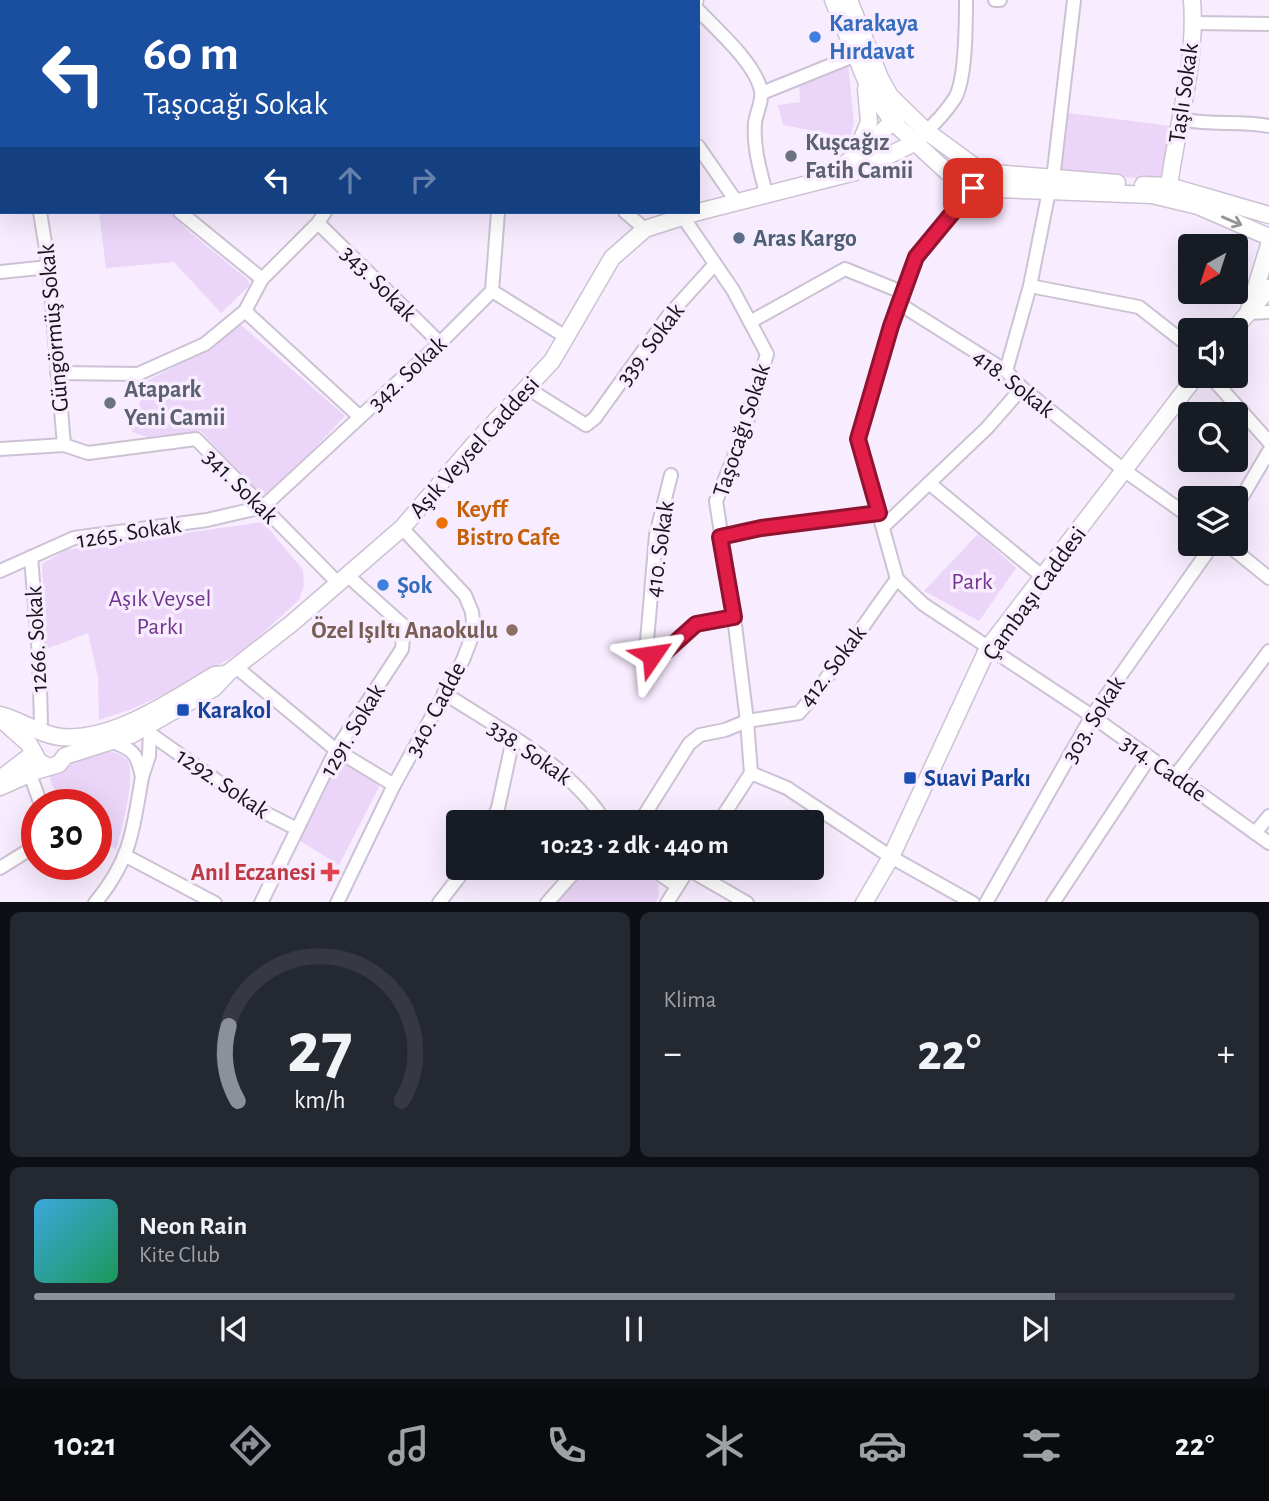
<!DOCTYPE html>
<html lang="tr">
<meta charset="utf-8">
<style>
:root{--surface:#171b24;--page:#242831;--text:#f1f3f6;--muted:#9ea1a6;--line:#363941;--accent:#8c9099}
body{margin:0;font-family:"Alegreya Sans",sans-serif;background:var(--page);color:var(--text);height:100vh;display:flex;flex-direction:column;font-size:26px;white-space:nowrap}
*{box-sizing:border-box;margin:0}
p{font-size:23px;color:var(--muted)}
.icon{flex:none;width:38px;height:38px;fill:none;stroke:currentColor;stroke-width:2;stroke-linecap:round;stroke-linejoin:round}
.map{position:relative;height:902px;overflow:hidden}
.drawer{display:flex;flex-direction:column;gap:10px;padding:10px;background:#0d0f14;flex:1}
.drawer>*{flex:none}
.hud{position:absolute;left:0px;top:0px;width:700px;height:214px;box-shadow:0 7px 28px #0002;background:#1a4fa0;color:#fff;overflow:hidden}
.needle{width:46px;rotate:219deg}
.controls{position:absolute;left:1178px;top:234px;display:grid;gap:14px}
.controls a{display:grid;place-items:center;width:70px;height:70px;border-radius:7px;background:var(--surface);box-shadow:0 7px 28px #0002;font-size:35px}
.speed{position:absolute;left:21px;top:789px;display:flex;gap:14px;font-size:35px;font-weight:700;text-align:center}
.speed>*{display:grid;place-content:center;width:91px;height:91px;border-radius:50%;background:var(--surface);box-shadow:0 7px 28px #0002;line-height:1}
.speed .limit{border:10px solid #d22;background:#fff;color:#111}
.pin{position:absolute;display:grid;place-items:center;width:60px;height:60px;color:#fff;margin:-30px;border-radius:14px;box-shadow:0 4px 10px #0006}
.me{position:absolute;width:77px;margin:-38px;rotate:58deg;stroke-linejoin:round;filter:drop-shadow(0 0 5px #0008)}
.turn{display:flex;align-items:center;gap:24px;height:147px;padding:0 28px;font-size:32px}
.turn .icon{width:91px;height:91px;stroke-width:2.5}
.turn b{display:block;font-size:49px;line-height:60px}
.lanes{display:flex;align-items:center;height:66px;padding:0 28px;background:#0003;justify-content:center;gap:35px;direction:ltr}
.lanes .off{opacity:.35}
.big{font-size:52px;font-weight:700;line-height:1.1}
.drawer .tile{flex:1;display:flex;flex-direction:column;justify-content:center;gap:10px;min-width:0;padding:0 24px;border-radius:10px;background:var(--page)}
.drawer .dial{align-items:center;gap:0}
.dial svg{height:182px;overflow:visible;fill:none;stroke:var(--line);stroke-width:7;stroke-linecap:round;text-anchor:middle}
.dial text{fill:var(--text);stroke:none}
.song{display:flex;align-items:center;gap:21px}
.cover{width:84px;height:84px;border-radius:10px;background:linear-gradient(135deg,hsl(200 70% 55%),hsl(150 70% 35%))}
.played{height:7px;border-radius:4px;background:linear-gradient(90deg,var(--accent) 85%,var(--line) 85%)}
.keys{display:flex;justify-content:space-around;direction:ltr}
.heat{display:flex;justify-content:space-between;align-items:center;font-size:38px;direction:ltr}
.drawer .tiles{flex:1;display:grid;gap:10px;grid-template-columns:1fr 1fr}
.tile:last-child{grid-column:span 2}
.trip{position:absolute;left:446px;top:810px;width:378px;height:70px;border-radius:7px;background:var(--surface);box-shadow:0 7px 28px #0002;font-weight:700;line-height:70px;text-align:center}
.dock{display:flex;height:112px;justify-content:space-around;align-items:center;background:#090b0e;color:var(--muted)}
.dock .icon{width:49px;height:49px}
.dock .current{color:var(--accent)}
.dock b{font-size:32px;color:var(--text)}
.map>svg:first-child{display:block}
.green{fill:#ebd5f8}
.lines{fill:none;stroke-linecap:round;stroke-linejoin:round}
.street-casing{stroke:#cdc2d4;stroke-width:16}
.secondary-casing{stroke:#cdc2d4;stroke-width:19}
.street{stroke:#fff;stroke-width:12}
.secondary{stroke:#fff;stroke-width:16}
.oneway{stroke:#979598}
.route-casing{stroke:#92132f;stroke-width:18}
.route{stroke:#e11d48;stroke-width:12}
.shop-dot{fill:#3f7fe0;stroke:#f8ecff;stroke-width:2.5}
.worship-dot{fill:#6b7280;stroke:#f8ecff;stroke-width:2.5}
.service-dot{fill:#5c6f8a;stroke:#f8ecff;stroke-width:2.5}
.food-dot{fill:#e8710a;stroke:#f8ecff;stroke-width:2.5}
.education-dot{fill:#8d6e63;stroke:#f8ecff;stroke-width:2.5}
.transit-dot{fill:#1a4fb4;stroke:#f8ecff;stroke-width:2.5}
.health-dot{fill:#e0444e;stroke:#f8ecff;stroke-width:2.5}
.labels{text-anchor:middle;stroke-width:7;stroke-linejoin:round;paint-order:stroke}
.shop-label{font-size:24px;font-weight:bold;fill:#366cbe;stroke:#f8ecff;text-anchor:start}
.street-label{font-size:24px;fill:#171319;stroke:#f8ecff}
.worship-label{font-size:24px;font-weight:bold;fill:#5b616d;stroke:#f8ecff;text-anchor:start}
.service-label{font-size:24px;font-weight:bold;fill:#4e5e75;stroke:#f8ecff;text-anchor:start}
.food-label{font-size:24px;font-weight:bold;fill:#c56008;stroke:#f8ecff;text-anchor:start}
.park-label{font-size:24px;fill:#71368e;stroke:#f8ecff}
.education-label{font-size:24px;font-weight:bold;fill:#785e54;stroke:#f8ecff;text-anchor:end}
.transit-label{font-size:24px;font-weight:bold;fill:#164399;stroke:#f8ecff;text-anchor:start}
.health-label{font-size:24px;font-weight:bold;fill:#be3a42;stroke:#f8ecff;text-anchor:end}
</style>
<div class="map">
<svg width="1269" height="903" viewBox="0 0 1269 903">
<rect width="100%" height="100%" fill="#f8ecff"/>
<g class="green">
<polygon points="848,63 854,123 850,138 783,125 778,105 800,102 799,81"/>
<polygon points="1068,113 1171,126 1162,180 1061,172"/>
<polygon points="99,212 171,212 186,229 248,280 250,285 221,313 174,262 106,268"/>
<path d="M240,324l105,92 -80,85 -64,-70 -54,6 -15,-5 -1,-9 10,-23 4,-18c34,-17 65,-35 95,-58z"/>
<polygon points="263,522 303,570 304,586 299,600 244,650 190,682 132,709 99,720 98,677 88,633 46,649 42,564 66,550"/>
<polygon points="978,534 1016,568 979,621 924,591"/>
<path d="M107,750c7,3 15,4 20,10 10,15 -6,72 -11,90l-20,-17v-28h-35l-11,-25 2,-9 16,-5 1,-5z"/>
<polygon points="340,761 381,783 339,865 300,841"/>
<polygon points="586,868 640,868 658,884 659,896 656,902 555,903"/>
</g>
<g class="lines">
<g class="street-casing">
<g id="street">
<polyline points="479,0 484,2"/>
<polyline points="995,0 1000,0"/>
<polyline points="282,2 283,0"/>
<polyline points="394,2 394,0"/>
<polyline points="501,2 501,0"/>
<polyline points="572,2 574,0"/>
<path d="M698,10c19,20 58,54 63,81 2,10 -5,22 -6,32 -2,24 5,47 11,70"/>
<polyline points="0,19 2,18"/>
<polyline points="1193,23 1269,24"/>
<polyline points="762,93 856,55"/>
<path d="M1181,119c29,7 58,1 88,7"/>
<polyline points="0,123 2,126"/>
<path d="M926,131c11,-9 21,-21 29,-33 11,-19 11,-75 11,-98"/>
<polyline points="698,146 736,201"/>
<polyline points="0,171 2,171"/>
<polyline points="1053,179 1074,0"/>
<polyline points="973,188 917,257 898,303 858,439 897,579 923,604 1092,716 1269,843"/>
<polyline points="40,212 49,267 64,445"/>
<polyline points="180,212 262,279"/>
<polyline points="625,212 645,229"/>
<polyline points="683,217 733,290 767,354 743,435 716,501 734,617 747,721 751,773 719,822"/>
<polyline points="318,223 440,343"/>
<polyline points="0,272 49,267"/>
<polyline points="1030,286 1139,307 1185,343 1190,351"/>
<polyline points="492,291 566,337"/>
<polyline points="898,303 1006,371 1022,388 1125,471 1190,517"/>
<polyline points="245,311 360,417"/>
<polyline points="1248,313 1269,312"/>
<polyline points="750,322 845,269 902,292"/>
<polyline points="1006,371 1030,286 1049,191"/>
<polyline points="57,373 138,374 205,344 245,311 262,279 318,223 325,212"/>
<polyline points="1210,376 1269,442"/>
<polyline points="527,388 586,425 595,418 669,315 715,264"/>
<polyline points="0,449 64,445 88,453 196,439 338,583"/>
<polyline points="671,475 656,535 647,641 652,655 666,651 696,624 734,617"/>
<polyline points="929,483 1043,577"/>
<polyline points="1236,507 1269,451"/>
<polyline points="883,527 987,428 1022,388"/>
<polyline points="720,537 761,528 879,513"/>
<polyline points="1227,544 1269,578"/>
<polyline points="31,557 39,656 41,722"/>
<polyline points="0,571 74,538 207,520 263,507 440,343 492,291 498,212"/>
<polyline points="236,667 336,750 394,785"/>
<path d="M444,693c55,36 127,73 161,129"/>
<polyline points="152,735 254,807 297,829"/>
<path d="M110,741c23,8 27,12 32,36l7,-21 1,-26"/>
<polyline points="751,773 787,788 891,857 973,903"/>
<polyline points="30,774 41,805"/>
<polyline points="1176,775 1269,651"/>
<polyline points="492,822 498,808 513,739"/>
<path d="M640,822l49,-78 11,-9 25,-5 22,-9 52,-8c36,-42 65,-90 98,-134"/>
<polyline points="1255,833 1269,816"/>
<polyline points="126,856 215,903"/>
<polyline points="0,868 37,845"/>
<polyline points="651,868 677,886"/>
<polyline points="688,869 747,903"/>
<path d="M95,903c36,-43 38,-73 47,-126"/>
<polyline points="261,903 336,750 402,649 404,626 347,575"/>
<polyline points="337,903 394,785 463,660 474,631 472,612 465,595 402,528"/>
<polyline points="439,903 466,868"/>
<polyline points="547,903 578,868"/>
<polyline points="667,903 689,868"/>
<polyline points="986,903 1092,716 1213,544"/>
<polyline points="1053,903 1149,758"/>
</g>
</g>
<g class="secondary-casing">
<g id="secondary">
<polyline points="139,0 140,2"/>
<polyline points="833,0 869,88 893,122 946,171 973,188 1152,195 1198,206 1269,237"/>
<polyline points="849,0 880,78 890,96 926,131 982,172 1117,183"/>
<polyline points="694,2 695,0"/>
<polyline points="857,151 869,122 866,89"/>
<polyline points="831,173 858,155 899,115"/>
<polyline points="1143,185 1169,186 1269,215"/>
<path d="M1169,186c8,-61 28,-124 23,-186"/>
<polyline points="698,212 855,172 914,143 920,137"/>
<polyline points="1248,313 1269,245"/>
<polyline points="1233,331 1269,288"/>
<path d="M0,715c21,5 40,20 61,22 52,5 111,-37 154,-62l11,-1"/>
<polyline points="2,720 29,744 39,762 49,767"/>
<polyline points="0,779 34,753"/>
<polyline points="0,787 36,771 59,764 65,756 131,735 214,688 228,673 291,624 402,528 476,442 552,361 612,258 645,229 698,212"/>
<polyline points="864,903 891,857 988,648 1196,376"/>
</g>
</g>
<use href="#street" class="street"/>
<use href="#secondary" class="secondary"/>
</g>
<defs><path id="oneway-shaft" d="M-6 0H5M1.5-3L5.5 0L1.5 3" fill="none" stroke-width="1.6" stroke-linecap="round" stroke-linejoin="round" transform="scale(1.75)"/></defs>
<use class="oneway" href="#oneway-shaft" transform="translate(1232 221) rotate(23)"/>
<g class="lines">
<g class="route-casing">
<polyline id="route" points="652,655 666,651 696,624 734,617 720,537 761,528 879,513 858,439 891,326 916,257 973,188"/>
</g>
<use href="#route" class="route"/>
</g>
<g class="shop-dot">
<circle cx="815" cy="37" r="7"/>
<circle cx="383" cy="585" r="7"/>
</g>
<g class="worship-dot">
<circle cx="791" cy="156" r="7"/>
<circle cx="110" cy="403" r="7"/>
</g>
<circle class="service-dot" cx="739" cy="238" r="7"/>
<circle class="food-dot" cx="442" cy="523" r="7"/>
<circle class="education-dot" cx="512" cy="630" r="7"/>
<g class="transit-dot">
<rect x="176" y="703" width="14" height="14" rx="3.5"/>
<rect x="903" y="771" width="14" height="14" rx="3.5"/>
</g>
<path class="health-dot" d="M326.5 861.5h7v7h7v7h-7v7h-7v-7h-7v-7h7z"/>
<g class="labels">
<g class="shop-label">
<text x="829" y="31">Karakaya<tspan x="829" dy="28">Hırdavat</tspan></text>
<text x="397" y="593">Şok</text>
</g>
<g class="street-label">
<text transform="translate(1183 93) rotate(-82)" y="8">Taşlı Sokak</text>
<text transform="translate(379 283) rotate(45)" y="8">343. Sokak</text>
<text transform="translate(53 328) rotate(-95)" y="8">Güngörmüş Sokak</text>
<text transform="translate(650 344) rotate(-53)" y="8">339. Sokak</text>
<text transform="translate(407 373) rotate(-43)" y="8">342. Sokak</text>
<text transform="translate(1014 383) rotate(38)" y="8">418. Sokak</text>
<text transform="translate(741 430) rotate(-72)" y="8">Taşocağı Sokak</text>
<text transform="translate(474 447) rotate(-48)" y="8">Aşık Veysel Caddesi</text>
<text transform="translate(241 486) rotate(45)" y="8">341. Sokak</text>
<text transform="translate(129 532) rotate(-9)" y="8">1265. Sokak</text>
<text transform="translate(659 549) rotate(-82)" y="8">410. Sokak</text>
<text transform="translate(1034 593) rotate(-54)" y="8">Çambaşı Caddesi</text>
<text transform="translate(36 639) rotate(-93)" y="8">1266. Sokak</text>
<text transform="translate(832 666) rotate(-53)" y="8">412. Sokak</text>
<text transform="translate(435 709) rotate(-62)" y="8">340. Cadde</text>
<text transform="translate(1093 719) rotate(-58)" y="8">303. Sokak</text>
<text transform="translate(352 730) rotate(-59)" y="8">1291. Sokak</text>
<text transform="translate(530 752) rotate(35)" y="8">338. Sokak</text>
<text transform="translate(1164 768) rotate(35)" y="8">314. Cadde</text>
<text transform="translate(223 783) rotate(34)" y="8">1292. Sokak</text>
</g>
<g class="worship-label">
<text x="805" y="150">Kuşcağız<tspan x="805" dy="28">Fatih Camii</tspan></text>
<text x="124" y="397">Atapark<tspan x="124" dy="28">Yeni Camii</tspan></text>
</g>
<g class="service-label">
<text x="753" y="246">Aras Kargo</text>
</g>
<g class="food-label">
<text x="456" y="517">Keyff<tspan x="456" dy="28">Bistro Cafe</tspan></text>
</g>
<g class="park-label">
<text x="972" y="589">Park</text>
<text x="160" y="606">Aşık Veysel<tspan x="160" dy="28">Parkı</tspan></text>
</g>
<g class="education-label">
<text x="498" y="638">Özel Işıltı Anaokulu</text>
</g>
<g class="transit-label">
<text x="197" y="718">Karakol</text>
<text x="924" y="786">Suavi Parkı</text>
</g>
<g class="health-label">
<text x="316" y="880">Anıl Eczanesi</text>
</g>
</g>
</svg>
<div class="controls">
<a><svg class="needle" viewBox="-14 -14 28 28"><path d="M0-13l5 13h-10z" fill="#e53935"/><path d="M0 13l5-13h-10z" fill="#9ea1a6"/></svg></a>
<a><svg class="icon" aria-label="sound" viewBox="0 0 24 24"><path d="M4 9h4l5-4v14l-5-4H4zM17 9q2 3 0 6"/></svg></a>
<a><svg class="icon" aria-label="search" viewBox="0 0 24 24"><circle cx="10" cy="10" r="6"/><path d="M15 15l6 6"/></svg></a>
<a><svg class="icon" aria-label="layers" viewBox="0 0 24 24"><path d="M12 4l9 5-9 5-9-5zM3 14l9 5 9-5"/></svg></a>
</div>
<div class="speed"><div class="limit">30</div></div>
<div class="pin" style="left:973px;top:188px;background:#d93025"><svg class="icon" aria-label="arrive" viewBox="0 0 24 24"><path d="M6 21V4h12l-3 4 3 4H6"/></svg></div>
<svg class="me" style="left:652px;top:655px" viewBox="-20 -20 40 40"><path d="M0-17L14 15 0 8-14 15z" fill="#e11d48" stroke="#fff" stroke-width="4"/></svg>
<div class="trip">10:23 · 2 dk · 440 m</div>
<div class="hud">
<div class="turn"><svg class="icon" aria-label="left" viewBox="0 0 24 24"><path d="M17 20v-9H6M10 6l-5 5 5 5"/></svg><div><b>60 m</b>Taşocağı Sokak</div></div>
<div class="lanes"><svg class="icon" aria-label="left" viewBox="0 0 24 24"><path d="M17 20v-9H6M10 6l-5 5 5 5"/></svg><svg class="icon off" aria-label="ahead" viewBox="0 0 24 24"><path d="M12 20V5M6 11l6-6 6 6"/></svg><svg class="icon off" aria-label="right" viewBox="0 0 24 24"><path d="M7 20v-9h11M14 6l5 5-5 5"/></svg></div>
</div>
</div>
<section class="drawer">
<div class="tiles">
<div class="tile dial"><svg viewBox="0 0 100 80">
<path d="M14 69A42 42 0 1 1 86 69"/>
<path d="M14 69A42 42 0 0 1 10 36" stroke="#8c9099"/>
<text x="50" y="56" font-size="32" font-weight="700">27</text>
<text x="50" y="72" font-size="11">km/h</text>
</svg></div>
<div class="tile"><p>Klima</p>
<div class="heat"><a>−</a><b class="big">22°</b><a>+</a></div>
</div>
<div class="tile">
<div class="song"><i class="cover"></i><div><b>Neon Rain</b><p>Kite Club</p></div></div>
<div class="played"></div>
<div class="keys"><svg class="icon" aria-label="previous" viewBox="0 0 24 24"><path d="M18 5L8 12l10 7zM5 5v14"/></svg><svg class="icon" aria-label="pause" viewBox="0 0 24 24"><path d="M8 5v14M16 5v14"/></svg><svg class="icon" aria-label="next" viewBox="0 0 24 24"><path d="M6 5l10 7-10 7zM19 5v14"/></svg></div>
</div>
</div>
</section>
<nav class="dock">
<b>10:21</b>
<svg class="icon current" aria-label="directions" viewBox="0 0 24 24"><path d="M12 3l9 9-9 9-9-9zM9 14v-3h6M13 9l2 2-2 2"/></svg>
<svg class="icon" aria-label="music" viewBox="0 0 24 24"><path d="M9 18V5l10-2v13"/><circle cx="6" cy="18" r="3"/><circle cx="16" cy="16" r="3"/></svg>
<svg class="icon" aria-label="phone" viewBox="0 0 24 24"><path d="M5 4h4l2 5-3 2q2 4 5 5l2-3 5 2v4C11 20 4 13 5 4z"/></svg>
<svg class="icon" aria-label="climate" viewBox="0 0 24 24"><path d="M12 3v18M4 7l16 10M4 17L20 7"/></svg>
<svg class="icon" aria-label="car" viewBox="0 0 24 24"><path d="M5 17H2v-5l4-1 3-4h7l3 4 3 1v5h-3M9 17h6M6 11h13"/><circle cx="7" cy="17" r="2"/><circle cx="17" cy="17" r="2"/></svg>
<svg class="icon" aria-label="filters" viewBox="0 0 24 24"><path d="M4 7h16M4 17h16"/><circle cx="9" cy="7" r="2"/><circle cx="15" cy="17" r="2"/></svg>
<b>22°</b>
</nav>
